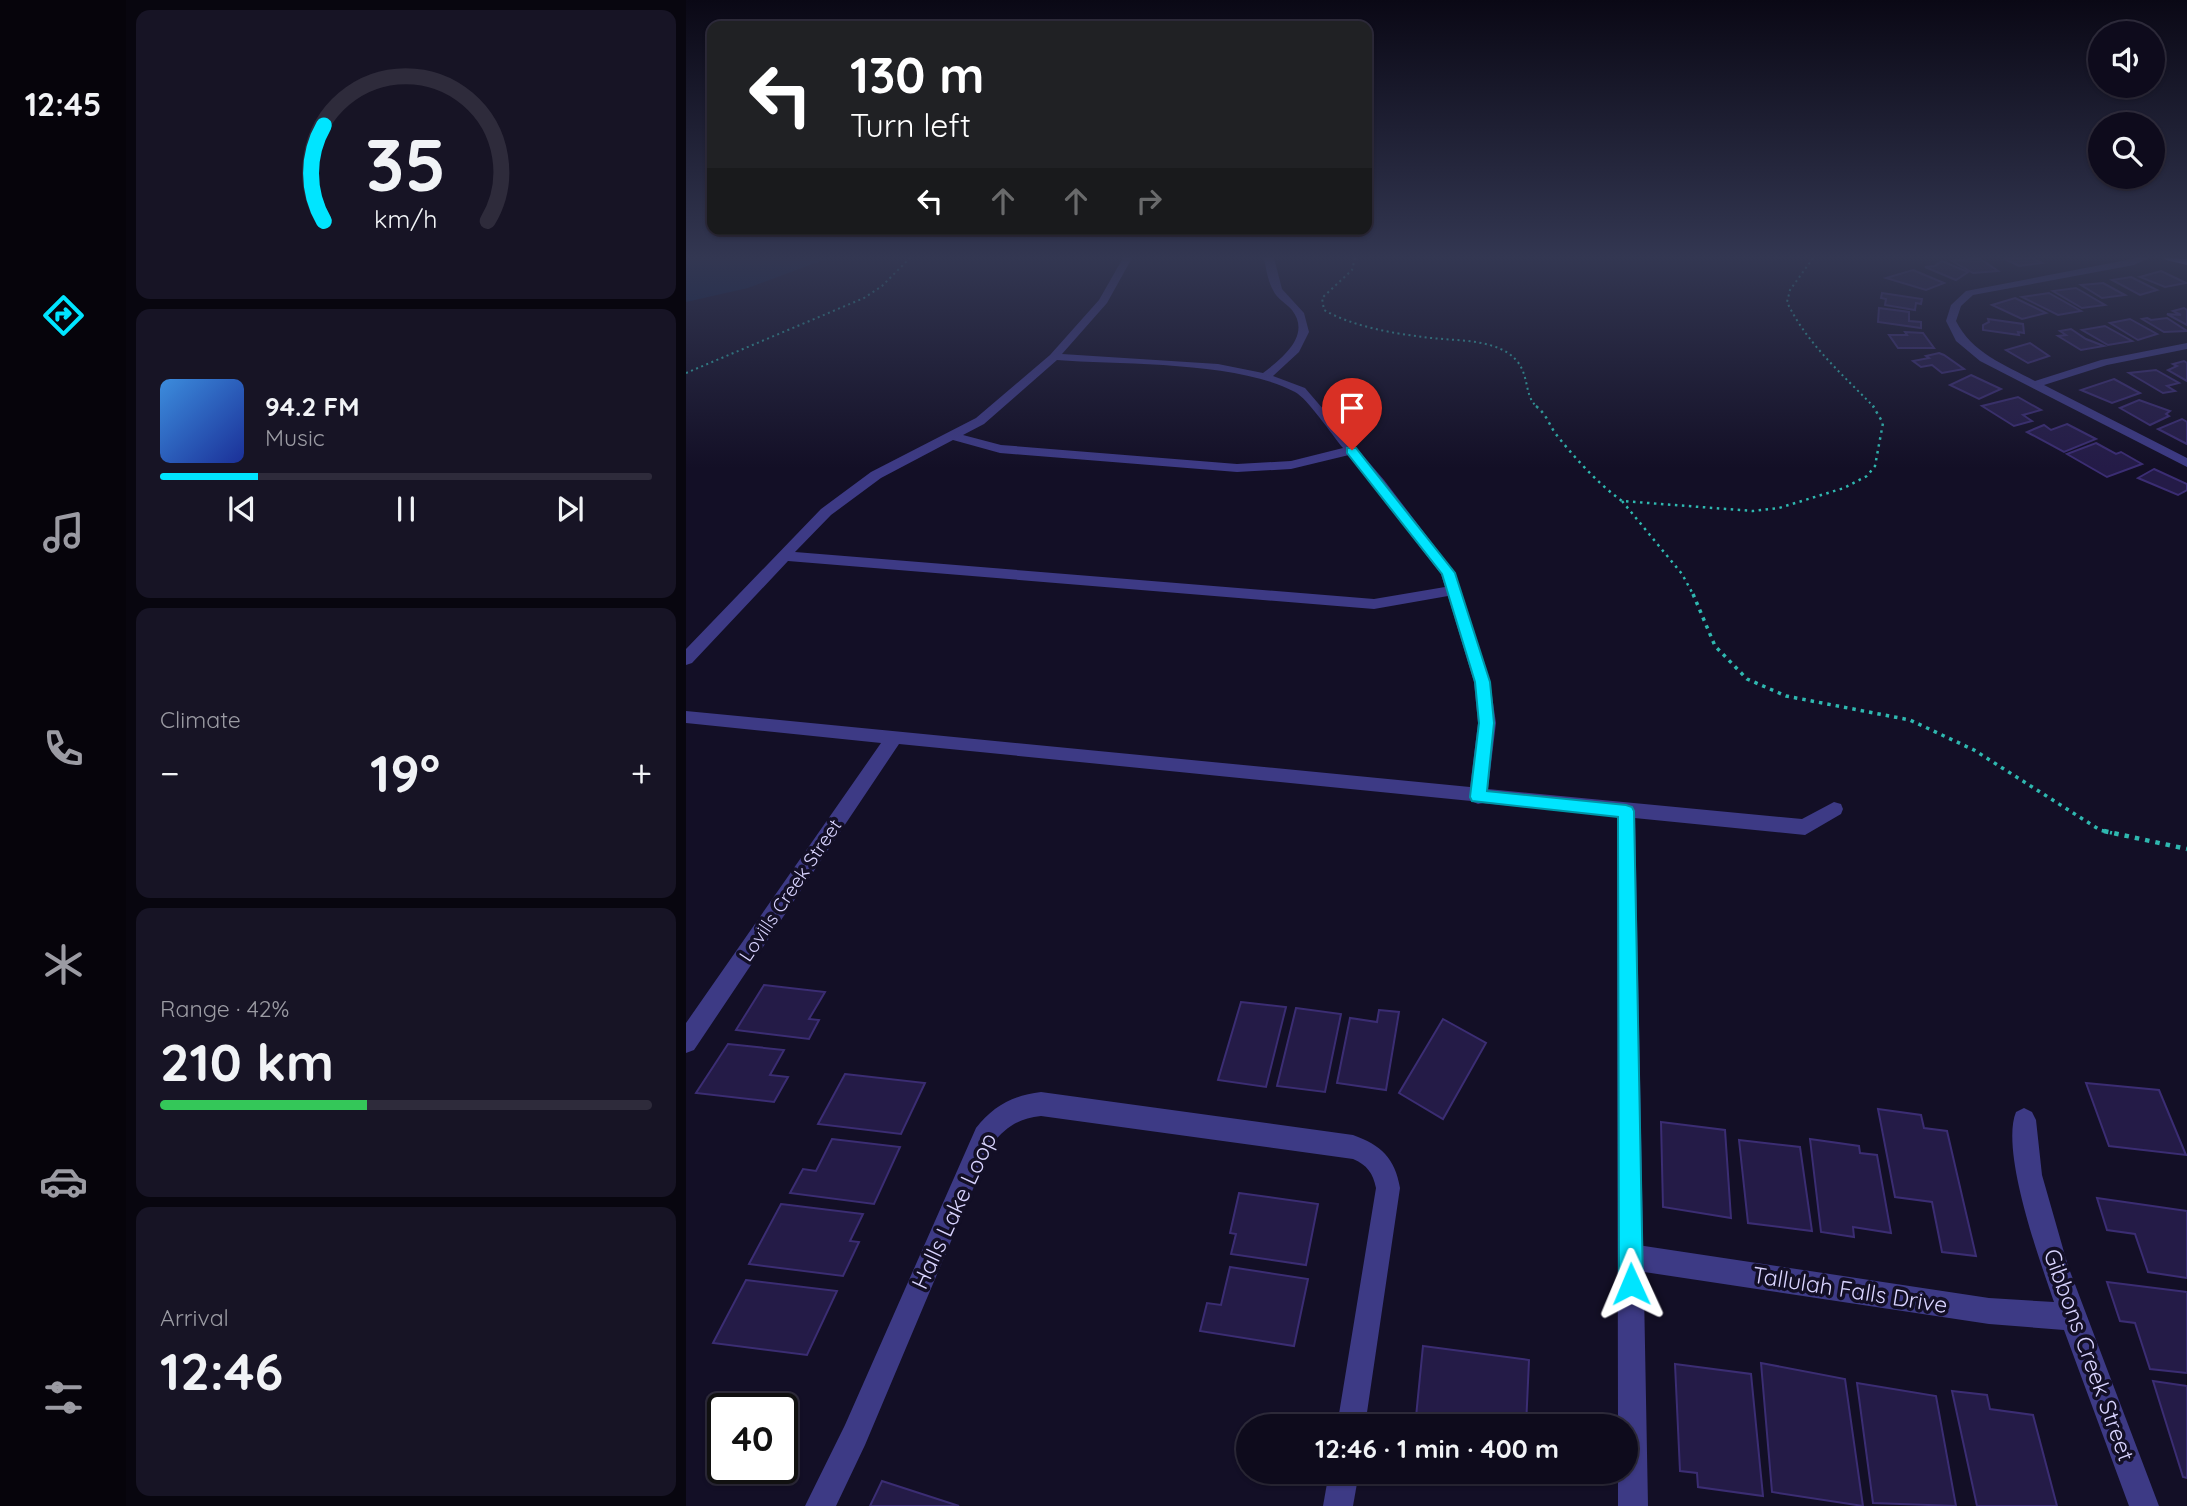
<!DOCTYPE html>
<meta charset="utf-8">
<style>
:root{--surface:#0e0b1c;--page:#171425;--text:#f1f3f6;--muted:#9b9ba3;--line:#2e2b3b;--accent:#00e5ff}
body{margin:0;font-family:Quicksand,sans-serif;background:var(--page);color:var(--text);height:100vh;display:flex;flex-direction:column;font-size:26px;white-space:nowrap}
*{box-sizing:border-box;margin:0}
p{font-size:23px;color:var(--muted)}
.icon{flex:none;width:38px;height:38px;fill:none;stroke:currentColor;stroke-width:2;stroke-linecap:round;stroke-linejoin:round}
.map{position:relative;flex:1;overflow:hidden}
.sheet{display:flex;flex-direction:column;gap:10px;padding:10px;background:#08060f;width:560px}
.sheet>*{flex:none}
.guide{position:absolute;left:21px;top:21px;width:665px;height:214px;border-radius:14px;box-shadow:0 2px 5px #0004,0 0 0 2px var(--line);background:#202124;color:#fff;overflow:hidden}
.tools{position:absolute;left:1402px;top:21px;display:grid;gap:14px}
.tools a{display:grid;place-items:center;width:77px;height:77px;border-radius:50%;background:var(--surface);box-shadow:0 2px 5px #0004,0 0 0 2px var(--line);font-size:35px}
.speed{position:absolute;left:21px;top:1393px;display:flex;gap:14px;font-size:35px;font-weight:700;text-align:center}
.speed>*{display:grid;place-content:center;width:91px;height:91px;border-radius:50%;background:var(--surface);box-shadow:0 2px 5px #0004,0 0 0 2px var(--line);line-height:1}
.speed .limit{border:4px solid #111;border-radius:10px;background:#fff;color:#111}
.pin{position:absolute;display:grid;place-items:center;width:60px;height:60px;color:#fff;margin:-72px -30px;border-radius:50% 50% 50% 0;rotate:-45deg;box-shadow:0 0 7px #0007}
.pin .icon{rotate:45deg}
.me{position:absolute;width:77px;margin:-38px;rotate:359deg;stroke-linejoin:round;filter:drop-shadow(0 0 5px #0008)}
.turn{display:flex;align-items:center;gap:24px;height:147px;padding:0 28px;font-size:32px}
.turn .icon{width:91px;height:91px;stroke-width:2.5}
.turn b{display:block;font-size:49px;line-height:60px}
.lanes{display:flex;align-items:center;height:66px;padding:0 28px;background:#0003;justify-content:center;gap:35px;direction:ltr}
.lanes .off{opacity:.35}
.big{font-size:52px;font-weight:800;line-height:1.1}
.sheet .tile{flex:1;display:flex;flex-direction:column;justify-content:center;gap:10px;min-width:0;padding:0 24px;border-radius:14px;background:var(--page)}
.sheet .dial{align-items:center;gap:0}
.dial svg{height:182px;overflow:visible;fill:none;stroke:var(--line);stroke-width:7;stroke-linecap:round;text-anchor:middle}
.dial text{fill:var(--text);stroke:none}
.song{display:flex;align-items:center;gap:21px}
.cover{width:84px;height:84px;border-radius:10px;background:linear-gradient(135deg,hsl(210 70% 55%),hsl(230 70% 35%))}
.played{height:7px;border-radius:4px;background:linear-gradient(90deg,var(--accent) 20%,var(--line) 20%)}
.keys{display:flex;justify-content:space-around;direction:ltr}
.heat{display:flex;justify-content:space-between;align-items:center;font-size:38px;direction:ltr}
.charge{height:10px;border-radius:5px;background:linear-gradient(90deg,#34c759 42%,var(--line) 0)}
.trip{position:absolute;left:550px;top:1414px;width:402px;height:70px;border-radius:35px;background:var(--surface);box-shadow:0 2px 5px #0004,0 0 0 2px var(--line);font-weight:800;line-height:70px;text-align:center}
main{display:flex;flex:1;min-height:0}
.tab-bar{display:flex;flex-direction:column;width:126px;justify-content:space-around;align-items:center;background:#06040b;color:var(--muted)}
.tab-bar .icon{width:49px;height:49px}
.tab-bar .selected{color:var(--accent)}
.tab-bar b{font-size:32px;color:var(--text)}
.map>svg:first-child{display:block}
.water{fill:#0a1f44}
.building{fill:#241b47;stroke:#3b2d73;stroke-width:2}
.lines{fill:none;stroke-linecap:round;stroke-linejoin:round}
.path-far3{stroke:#2fb8b0;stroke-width:2;stroke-dasharray:2 3.5;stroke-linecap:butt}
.path-far2{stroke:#2fb8b0;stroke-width:2.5;stroke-dasharray:2.5 4.5;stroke-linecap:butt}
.path-far1{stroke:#2fb8b0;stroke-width:3.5;stroke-dasharray:3.5 5;stroke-linecap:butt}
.path{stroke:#2fb8b0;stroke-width:4.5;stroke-dasharray:4.5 6;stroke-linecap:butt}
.minor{fill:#3d3a85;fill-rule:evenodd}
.tertiary{fill:#3d3a85;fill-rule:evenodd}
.secondary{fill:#6f6bff;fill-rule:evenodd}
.route{fill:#00e5ff;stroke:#0095a6;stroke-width:2}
.labels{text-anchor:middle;stroke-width:7;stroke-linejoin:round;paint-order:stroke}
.street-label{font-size:19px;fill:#d9d4ff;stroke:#130f26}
.near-street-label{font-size:23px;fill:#d9d4ff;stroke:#130f26}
</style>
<main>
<nav class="tab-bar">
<b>12:45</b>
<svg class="icon selected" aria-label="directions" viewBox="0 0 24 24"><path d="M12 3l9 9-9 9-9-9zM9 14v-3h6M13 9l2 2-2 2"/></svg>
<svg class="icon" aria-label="music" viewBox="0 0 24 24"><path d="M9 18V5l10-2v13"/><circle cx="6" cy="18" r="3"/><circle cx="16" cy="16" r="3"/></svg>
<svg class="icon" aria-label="phone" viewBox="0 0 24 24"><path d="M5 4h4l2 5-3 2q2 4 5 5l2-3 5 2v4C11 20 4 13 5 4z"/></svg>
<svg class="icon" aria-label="climate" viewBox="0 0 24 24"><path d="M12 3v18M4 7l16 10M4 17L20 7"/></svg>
<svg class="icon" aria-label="car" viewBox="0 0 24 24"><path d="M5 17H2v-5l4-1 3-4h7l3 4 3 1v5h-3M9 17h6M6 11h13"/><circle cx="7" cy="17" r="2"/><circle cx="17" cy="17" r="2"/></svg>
<svg class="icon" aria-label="filters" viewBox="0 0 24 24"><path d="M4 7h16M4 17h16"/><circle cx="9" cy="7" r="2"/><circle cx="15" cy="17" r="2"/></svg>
</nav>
<section class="sheet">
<div class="tile dial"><svg viewBox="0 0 100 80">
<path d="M14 69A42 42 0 1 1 86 69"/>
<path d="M14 69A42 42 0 0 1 14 27" stroke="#00e5ff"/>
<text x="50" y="56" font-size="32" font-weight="700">35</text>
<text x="50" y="72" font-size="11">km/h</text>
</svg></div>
<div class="tile">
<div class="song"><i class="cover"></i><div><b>94.2 FM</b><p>Music</p></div></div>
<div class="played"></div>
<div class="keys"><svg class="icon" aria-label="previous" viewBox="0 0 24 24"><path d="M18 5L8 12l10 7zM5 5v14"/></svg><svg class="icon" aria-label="pause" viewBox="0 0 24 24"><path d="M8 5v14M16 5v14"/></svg><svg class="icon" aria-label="next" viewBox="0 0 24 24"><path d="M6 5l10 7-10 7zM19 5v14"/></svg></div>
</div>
<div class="tile"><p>Climate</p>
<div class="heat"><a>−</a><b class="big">19°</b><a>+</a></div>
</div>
<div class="tile"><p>Range · 42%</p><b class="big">210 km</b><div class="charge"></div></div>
<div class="tile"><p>Arrival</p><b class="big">12:46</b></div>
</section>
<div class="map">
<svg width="1501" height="1506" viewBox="0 0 1501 1506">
<rect width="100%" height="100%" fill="#130f26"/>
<polygon class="water" points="0,258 143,258 62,288 0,302"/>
<g class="building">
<polygon points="1293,258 1312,271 1287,273 1266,261"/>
<polygon points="1317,258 1346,258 1356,263 1333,266"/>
<polygon points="1256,261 1282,272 1270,280 1239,267 1249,266"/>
<polygon points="1227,270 1258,283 1240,290 1200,278"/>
<polygon points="1475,271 1500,283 1479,287 1454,277"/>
<polygon points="1445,277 1471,290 1454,295 1426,280"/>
<polygon points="1417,283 1439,295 1416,298 1395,285"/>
<polygon points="1390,288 1419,305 1396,308 1367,291"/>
<polygon points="1196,293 1236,299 1235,304 1230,303 1229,310 1199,305 1200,299 1195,298"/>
<polygon points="1363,293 1395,311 1372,315 1336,297"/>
<polygon points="1329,298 1360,313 1336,319 1306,305"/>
<polygon points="1193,308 1223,312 1223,321 1235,322 1235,328 1192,322"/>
<polygon points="1498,308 1501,310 1501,325 1481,314 1495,315 1487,311"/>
<polygon points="1461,318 1465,320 1481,318 1501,331 1478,332 1456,319"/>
<polygon points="1302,319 1337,324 1338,333 1332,332 1333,335 1297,330 1297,325 1303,322"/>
<polygon points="1444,319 1471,334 1452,340 1424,323"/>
<polygon points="1419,326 1446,341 1422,345 1396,330"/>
<polygon points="1385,329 1400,339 1418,346 1395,350 1372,336 1380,335 1374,331"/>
<polygon points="1219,332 1237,333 1248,348 1212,348 1203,335 1221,335"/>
<polygon points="1344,343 1363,356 1342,363 1320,350"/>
<polygon points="1253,353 1258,355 1278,369 1256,373 1246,365 1235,367 1227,361 1243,358 1240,356"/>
<polygon points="1498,361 1501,363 1501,381 1482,370 1491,366 1487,364"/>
<polygon points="1470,370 1493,383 1481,386 1489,391 1477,393 1443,373"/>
<polygon points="1285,375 1315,389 1293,399 1264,385"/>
<polygon points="1428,379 1454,393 1426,403 1395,390"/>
<polygon points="1332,397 1355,410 1337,415 1346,421 1328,426 1296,406"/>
<polygon points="1453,400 1484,411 1480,414 1483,416 1464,425 1434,408"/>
<polygon points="1496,419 1501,422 1501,444 1472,429"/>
<polygon points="1381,424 1410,439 1378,452 1341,432 1358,425 1365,430"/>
<polygon points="1410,443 1430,454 1435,452 1456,464 1421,477 1381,454"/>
<polygon points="1468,469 1501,484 1501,490 1492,495 1452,478"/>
<polygon points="78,985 139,992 123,1019 133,1020 123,1039 50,1030"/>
<polygon points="555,1002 600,1007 580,1087 532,1080"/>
<polygon points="610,1008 655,1014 639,1092 591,1086"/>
<polygon points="693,1010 713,1012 700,1090 651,1083 664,1018 691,1022"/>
<polygon points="757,1019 800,1043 757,1119 713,1093"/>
<polygon points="42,1044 98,1050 84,1075 102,1077 88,1102 10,1093"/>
<polygon points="159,1074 239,1083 215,1134 132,1124"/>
<polygon points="1400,1083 1473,1090 1500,1155 1423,1146"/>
<polygon points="1192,1109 1235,1115 1238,1128 1261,1131 1290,1256 1256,1252 1246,1202 1209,1197"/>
<polygon points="975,1122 1039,1130 1045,1218 977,1207"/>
<polygon points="146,1139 214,1147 188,1204 104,1193 117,1169 130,1171"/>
<polygon points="1124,1139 1173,1146 1174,1153 1191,1155 1205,1233 1167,1227 1168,1237 1135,1232"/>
<polygon points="1053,1140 1114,1147 1126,1231 1062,1223"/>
<polygon points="553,1193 632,1204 620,1265 545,1254 550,1234 544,1233"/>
<polygon points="1411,1198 1501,1211 1501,1278 1462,1272 1449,1234 1421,1230"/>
<polygon points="95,1204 177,1214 164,1241 173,1242 157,1276 63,1264"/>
<polygon points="544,1267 622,1279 608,1346 514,1331 521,1303 535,1305"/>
<polygon points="60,1280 151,1291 121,1355 27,1343"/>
<polygon points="1421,1282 1501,1292 1501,1373 1464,1369 1449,1323 1434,1321"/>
<polygon points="737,1346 843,1360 840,1426 800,1426 730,1417"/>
<polygon points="1075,1363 1159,1379 1177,1506 1086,1492"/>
<polygon points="989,1364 1065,1374 1077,1496 1012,1487 1011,1473 994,1471"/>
<polygon points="1467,1381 1501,1386 1501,1478 1497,1477"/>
<polygon points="1171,1383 1250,1396 1270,1506 1187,1503"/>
<polygon points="1266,1391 1301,1395 1304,1409 1347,1415 1371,1506 1291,1506"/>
<polygon points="196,1481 273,1506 184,1506"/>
</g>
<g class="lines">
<g class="path-far3">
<path d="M669,258l-3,12 -30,28 2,12c28,16 66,23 99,27 26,4 62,1 85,16 25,17 13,41 30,55"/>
<path d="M1127,258l-23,32 -3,12c19,41 57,74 88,106"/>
<polyline points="0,373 178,298 196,286 224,258"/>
</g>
<g class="path-far2">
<path d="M850,406c10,8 12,16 19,27 19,24 42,50 67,68l131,10 26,-3 65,-20 23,-12 8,-10 8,-43 -10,-17"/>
<polyline points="936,501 996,574 1008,596"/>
</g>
<polyline class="path-far1" points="1007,594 1029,646 1061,679 1100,696 1224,720 1288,750 1414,830 1426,833"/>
<polyline class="path" points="1418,831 1501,849"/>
<g class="minor">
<path d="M437,258h9l-25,45 -45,51 156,10 45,9c18,-14 49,-37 29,-63 -6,-7 -15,-11 -19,-20 -5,-9 -7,-21 -9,-32h10l8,31 22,24 5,19 -10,20 -26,24 32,12 79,92 71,93 35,109 6,41 -8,66 314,30 32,-17 7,2 2,5 -2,5 -36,21 -322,-32 -5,1 -7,-3 -572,-57 -205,306 -8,3v-30l195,-280 -195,-20v-12l784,76 8,-64 -4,-41 -26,-86 -74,13 -586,-48 -96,102 -6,2v-16l135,-140 50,-37 105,-54 74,-63 49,-55zM371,360c66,5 180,1 238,32 12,6 38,44 48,56l-52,13 -54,3 -236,-19 -38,-10 21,-11zM267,440l47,13 237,19 54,-3 58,-14 92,119 4,13 -71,12 -579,-47 36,-37 50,-37z"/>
<path d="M1451,258h12l-15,7 -161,30 -12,11 -5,15c16,32 49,44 79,60l66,-21 86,-17v6l-80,16 -63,20 143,73v9l-207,-106 -24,-20 -10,-20 5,-16 15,-14z"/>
<path d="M355,1092l312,43c28,10 42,23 47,53l-35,238h-28l39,-238c-3,-15 -9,-23 -23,-29l-312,-43c-22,2 -35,11 -49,28l-127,301 -29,61h-31l40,-81 131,-297c17,-22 38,-33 65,-36z"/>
<path d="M1338,1108l8,4 4,8 6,55 26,91 91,240h-30l-65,-176 -75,-6 -358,-54 -9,-4 -4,-9 4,-9 9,-4 358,54 65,4c-14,-41 -54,-151 -38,-190z"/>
<polygon points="643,1472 673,1472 667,1506 637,1506"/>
</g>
<polygon class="tertiary" points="940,805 947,807 949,812 962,1506 932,1506 932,1472 940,1472 940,1426 932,1426 931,812 933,807"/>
<polygon class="secondary" points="1478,258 1501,259 1501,265 1480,260"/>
</g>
<linearGradient id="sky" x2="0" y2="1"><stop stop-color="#0a0815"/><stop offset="0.55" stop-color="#333752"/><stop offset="1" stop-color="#333752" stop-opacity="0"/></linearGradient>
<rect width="1501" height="468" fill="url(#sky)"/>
<polygon class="route" points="661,448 670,448 769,573 804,682 808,723 801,791 940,805 946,807 948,811 957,1284 954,1293 945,1296 937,1293 933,1284 932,817 786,801 784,797 793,723 789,682 756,574 661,453"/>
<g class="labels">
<g class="street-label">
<text transform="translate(104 890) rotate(-56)" y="7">Lovills Creek Street</text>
</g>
<g class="near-street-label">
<text transform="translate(268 1211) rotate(-65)" y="8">Halls Lake Loop</text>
<text transform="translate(1164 1290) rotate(9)" y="8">Tallulah Falls Drive</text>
<text transform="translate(1403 1355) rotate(70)" y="8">Gibbons Creek Street</text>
</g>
</g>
</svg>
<div class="tools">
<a><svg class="icon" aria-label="sound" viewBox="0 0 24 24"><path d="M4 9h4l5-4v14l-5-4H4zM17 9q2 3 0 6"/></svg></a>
<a><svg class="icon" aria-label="search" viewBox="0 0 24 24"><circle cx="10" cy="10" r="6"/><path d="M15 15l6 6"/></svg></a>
</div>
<div class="speed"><div class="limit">40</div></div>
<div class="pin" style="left:666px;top:450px;background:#d93025"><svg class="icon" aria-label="arrive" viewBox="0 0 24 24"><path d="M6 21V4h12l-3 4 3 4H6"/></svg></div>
<svg class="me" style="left:945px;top:1284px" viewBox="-20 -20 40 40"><path d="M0-17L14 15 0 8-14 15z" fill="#00e5ff" stroke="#fff" stroke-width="4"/></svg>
<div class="trip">12:46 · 1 min · 400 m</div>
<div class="guide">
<div class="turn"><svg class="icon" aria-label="left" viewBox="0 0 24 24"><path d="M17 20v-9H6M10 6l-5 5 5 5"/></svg><div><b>130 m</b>Turn left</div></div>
<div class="lanes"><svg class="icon" aria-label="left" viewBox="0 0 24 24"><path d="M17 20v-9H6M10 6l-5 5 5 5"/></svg><svg class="icon off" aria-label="ahead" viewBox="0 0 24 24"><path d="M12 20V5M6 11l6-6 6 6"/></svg><svg class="icon off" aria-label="ahead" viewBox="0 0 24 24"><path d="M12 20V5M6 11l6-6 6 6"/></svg><svg class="icon off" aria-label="right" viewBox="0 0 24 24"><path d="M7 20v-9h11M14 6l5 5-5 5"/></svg></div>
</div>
</div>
</main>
